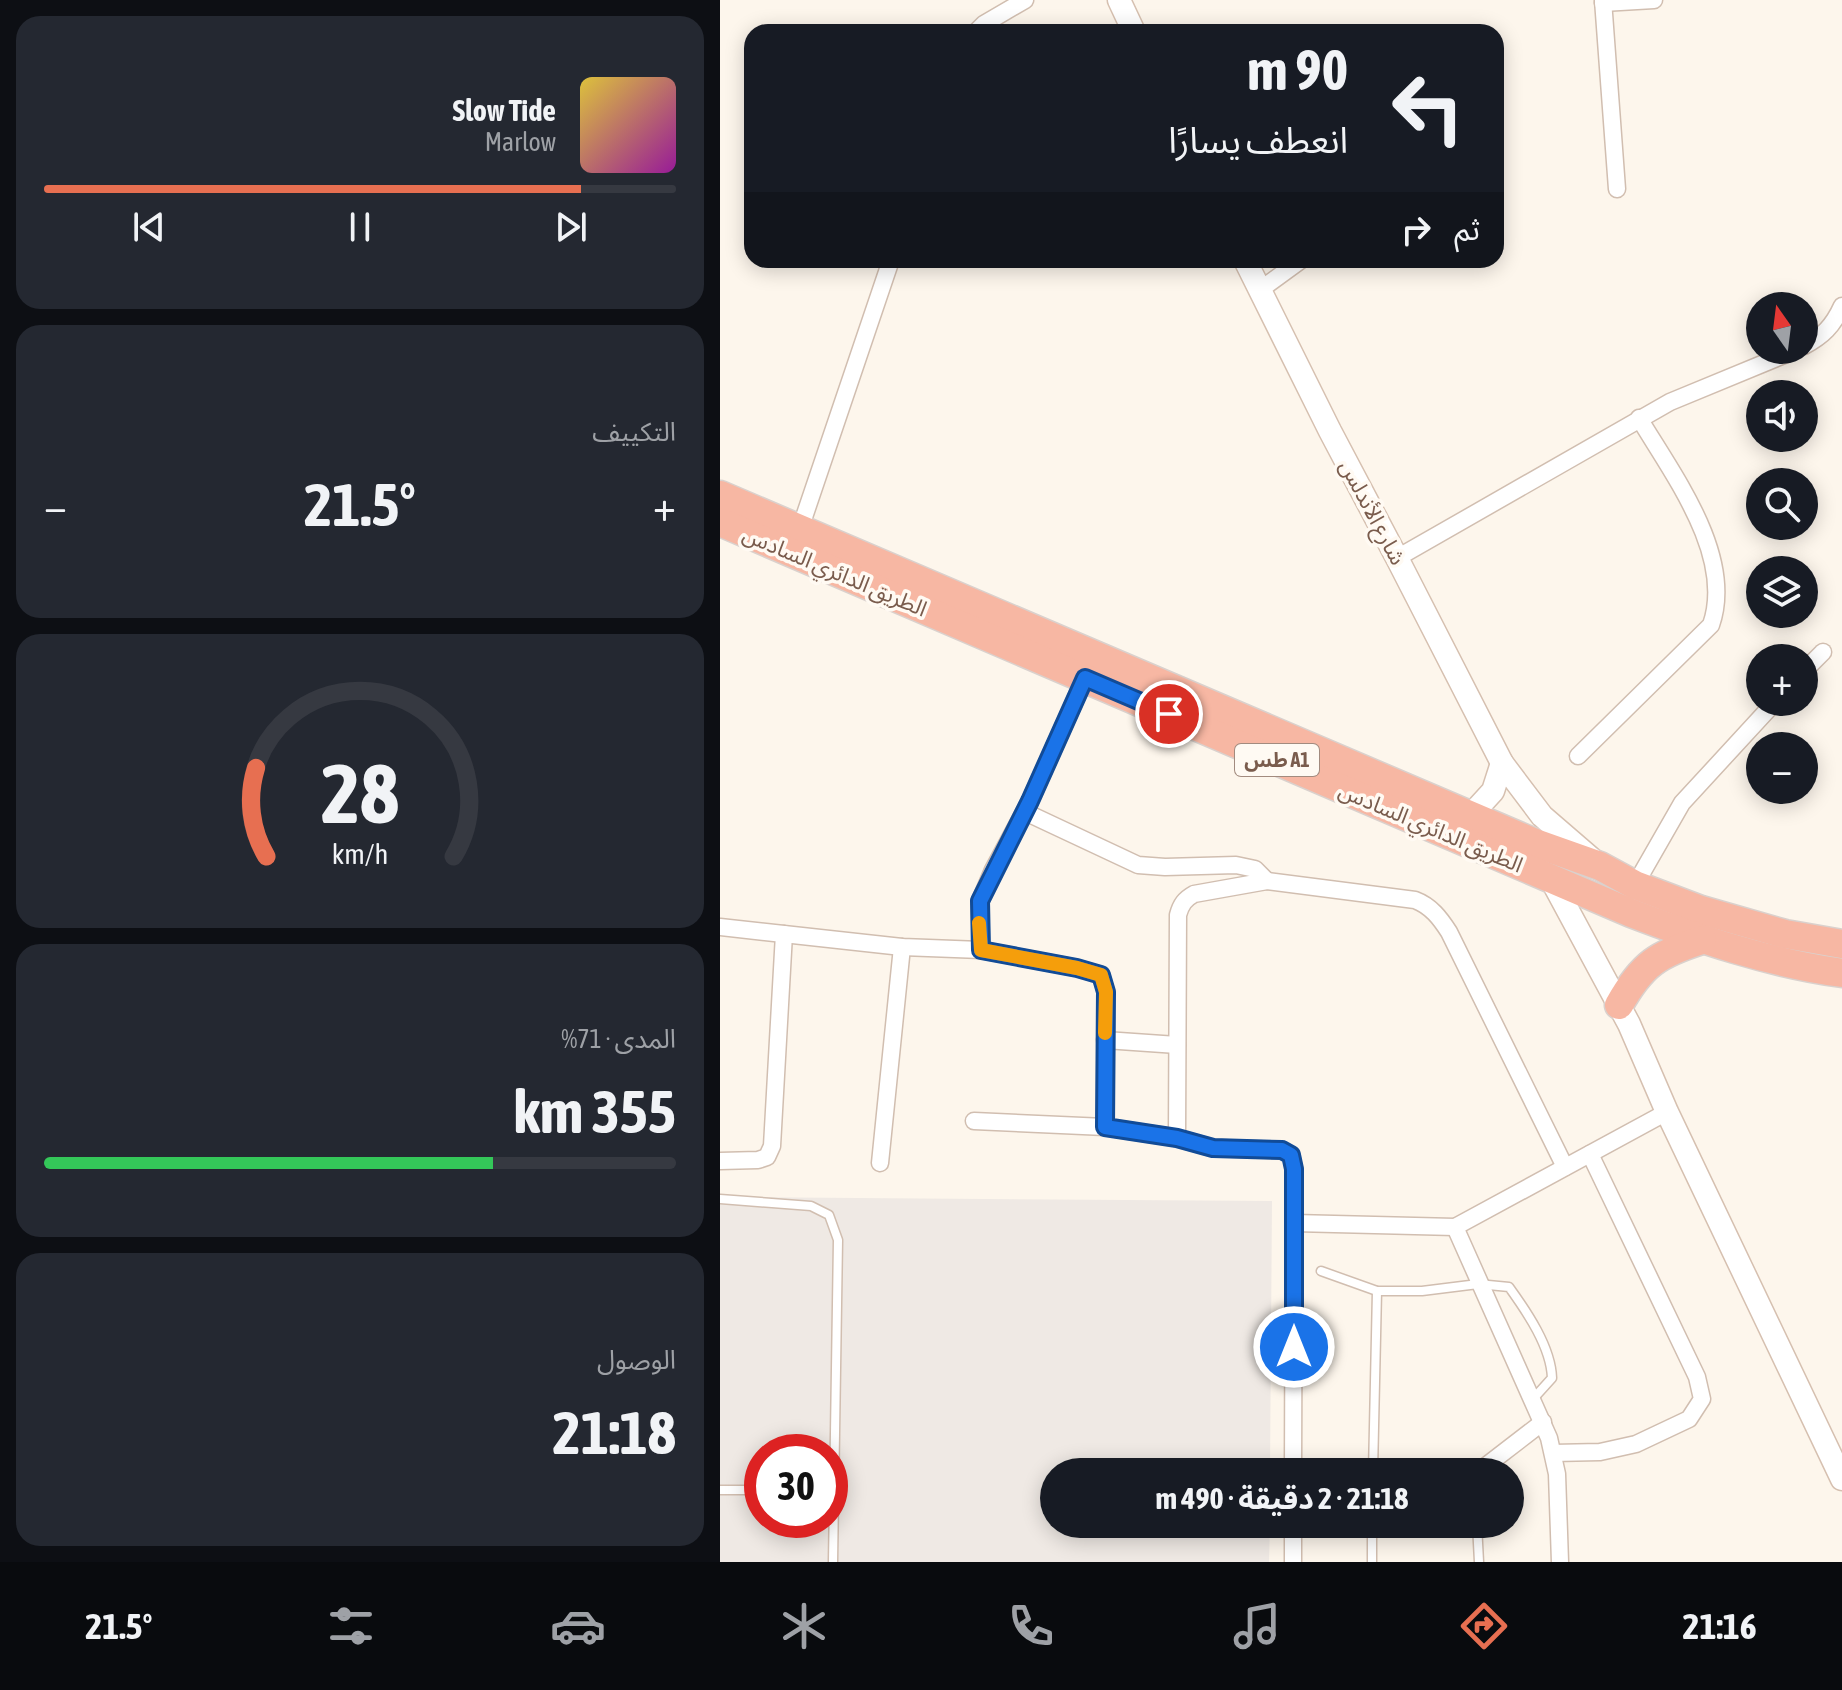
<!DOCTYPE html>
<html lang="ar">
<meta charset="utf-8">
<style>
:root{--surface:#171b24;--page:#242831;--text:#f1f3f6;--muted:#9ea1a6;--line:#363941;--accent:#e76f51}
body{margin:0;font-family:"Asap Condensed","Noto Sans Arabic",sans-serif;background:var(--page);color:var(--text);direction:rtl;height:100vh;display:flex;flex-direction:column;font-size:30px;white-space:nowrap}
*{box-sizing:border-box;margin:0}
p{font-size:26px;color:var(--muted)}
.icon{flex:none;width:44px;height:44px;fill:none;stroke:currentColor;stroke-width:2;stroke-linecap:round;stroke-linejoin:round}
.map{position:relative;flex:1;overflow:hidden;direction:ltr}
.details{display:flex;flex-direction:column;gap:16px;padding:16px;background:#0d0f14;width:720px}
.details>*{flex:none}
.banner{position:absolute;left:24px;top:24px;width:760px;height:244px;border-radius:24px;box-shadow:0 4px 20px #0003;direction:rtl;background:#171b24;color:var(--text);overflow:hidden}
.needle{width:52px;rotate:346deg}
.tools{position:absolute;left:1026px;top:292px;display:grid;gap:16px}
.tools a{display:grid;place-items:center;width:72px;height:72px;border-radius:50%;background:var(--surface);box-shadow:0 4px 20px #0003;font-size:40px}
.speed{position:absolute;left:24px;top:1434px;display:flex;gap:16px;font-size:40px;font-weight:700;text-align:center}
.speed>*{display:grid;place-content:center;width:104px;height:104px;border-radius:50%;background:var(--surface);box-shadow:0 4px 20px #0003;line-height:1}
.speed .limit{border:12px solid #d22;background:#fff;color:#111}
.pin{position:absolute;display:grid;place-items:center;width:68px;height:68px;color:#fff;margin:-34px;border:4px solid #fff;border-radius:50%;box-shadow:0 2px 8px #0007}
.me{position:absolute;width:88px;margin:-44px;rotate:0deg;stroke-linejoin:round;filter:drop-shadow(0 0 6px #0008)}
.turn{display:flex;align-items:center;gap:28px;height:168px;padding:0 24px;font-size:36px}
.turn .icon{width:104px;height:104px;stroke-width:2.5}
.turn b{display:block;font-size:56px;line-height:68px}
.then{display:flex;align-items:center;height:76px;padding:0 24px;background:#0003;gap:16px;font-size:30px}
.big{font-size:60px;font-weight:700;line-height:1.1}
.details .tile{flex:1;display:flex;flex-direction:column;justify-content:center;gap:12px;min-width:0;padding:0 28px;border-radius:24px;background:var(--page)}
.details .dial{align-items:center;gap:0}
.dial svg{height:208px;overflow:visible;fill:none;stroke:var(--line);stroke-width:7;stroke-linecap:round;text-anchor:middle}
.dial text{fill:var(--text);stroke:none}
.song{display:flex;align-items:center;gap:24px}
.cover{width:96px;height:96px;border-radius:12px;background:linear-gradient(135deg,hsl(50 70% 55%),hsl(300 70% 35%))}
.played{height:8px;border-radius:4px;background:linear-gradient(90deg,var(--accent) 85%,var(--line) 85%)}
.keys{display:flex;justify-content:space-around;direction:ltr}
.heat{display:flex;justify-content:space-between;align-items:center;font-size:44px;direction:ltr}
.charge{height:12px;border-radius:6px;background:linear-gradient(90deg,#34c759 71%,var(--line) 0)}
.trip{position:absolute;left:320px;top:1458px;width:484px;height:80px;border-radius:40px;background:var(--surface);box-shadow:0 4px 20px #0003;font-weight:700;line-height:80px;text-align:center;direction:rtl}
.dock{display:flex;height:128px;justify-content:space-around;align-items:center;background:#090b0e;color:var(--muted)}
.dock .icon{width:56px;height:56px}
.dock .active{color:var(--accent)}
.dock b{font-size:36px;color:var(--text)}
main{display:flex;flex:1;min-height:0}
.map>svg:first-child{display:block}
.industrial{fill:#efe9e4;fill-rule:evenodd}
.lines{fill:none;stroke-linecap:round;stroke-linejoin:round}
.lane-casing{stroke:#d1beb0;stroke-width:11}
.street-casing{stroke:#d1beb0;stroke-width:19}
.secondary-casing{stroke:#d6c0b0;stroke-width:25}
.highway-casing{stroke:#dad1cd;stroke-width:31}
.lane{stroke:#fff;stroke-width:8}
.street{stroke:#fff;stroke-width:16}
.secondary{stroke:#fff;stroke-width:22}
.highway{stroke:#f7b7a3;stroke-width:28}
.route-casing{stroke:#114b97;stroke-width:20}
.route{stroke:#1a73e8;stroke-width:14}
.slow{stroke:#f59e0b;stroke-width:14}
.labels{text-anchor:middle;stroke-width:7;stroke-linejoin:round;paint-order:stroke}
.shield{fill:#fffaf3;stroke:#a28b7f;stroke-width:2}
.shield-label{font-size:20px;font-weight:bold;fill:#7a5c4d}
.street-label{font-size:22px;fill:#7a5c4d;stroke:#fffaf3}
</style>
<main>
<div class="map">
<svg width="1122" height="1562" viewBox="0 0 1122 1562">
<rect width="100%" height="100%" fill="#fdf6ec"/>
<path class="industrial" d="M0,1197l552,4 -2,271h-216v52h216l-1,38h-549zM42,1452h68v68h-68z"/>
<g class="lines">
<g class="lane-casing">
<g id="lane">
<polyline points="0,1199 91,1206 109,1215 118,1240 113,1562"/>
<path d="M601,1271l56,20h45l56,-7 31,3c18,25 42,60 43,91l-19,21"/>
<polyline points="653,1472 657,1291"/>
<polyline points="0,1490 42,1490"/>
<polyline points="652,1524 652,1562"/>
<polyline points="757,1524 759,1562"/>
</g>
</g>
<g class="street-casing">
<g id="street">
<polyline points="883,0 897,189"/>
<polyline points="883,3 934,0"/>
<polyline points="256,32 264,24 305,0"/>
<polyline points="540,290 581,260"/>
<path d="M1084,346c19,-10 29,-20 38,-40"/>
<polyline points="80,529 171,260"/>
<polyline points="677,558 950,402 1076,350"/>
<polyline points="1084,671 1103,652"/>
<path d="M858,756l133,-131c24,-69 -38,-150 -72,-207"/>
<polyline points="305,812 418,865 445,867 516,865 535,869 547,881"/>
<polyline points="915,885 962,803 1055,702"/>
<polyline points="0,927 182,947 261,950 357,968 381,975 386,992 385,1127"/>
<polyline points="261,950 260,901 273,870 310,801 365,678"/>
<polyline points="385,1040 457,1045"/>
<polyline points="254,1121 385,1127 457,1138 493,1148 562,1150 571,1155 574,1169 573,1472"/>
<path d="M457,1138l1,-223c3,-11 7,-16 16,-21l73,-13 148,19c16,6 25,18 34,32l116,235"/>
<polyline points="0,1161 38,1160 47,1157 52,1146 64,934"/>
<polyline points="160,1163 182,947"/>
<polyline points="574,1223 735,1227 947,1112"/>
<polyline points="735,1227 829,1438 837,1474 840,1562"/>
<polyline points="833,1453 880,1452 916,1444 969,1419 982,1399 977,1377 870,1154"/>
<polyline points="758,1472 823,1422"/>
<polyline points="573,1562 573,1524"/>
</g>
</g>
<g class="secondary-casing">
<g id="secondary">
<polyline points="399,0 414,32"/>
<polyline points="525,260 610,431 677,558 782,763 822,816 873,860"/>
<polyline points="751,815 773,791 782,763"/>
<polyline points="831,879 909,1024 947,1112 1122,1479"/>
</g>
</g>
<g class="highway-casing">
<g id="highway">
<polyline points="0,495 815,843 880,866 915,885 981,910 1065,934 1122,944"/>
<path d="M0,522l911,391c68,26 138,50 211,60"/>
<path d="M899,1005c23,-41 39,-51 83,-65"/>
</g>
</g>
<use href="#lane" class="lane"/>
<use href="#street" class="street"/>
<use href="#secondary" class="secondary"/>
<use href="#highway" class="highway"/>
</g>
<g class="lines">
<g class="route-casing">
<polyline id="route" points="449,714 365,678 310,801 260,901 261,950 357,968 381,975 386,992 385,1127 457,1138 493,1148 562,1150 571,1155 574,1169 574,1347"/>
</g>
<use href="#route" class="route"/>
<polyline class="slow" points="259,923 261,950 357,968 381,975 386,992 385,1033"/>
</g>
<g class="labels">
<rect class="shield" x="515" y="744" width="84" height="32" rx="6"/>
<g class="shield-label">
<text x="557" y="767">طس A1</text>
</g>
<g class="street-label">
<text transform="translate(653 512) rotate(62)" y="8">شارع الأندلس</text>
<text transform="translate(115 571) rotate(23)" y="8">الطريق الدائري السادس</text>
<text transform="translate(711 827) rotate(23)" y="8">الطريق الدائري السادس</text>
</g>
</g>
</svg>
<div class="tools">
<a><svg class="needle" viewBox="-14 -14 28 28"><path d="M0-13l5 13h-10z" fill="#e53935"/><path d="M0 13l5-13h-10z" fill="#9ea1a6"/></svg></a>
<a><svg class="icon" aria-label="sound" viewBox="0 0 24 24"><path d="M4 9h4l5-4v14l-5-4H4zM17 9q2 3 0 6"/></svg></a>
<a><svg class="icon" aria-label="search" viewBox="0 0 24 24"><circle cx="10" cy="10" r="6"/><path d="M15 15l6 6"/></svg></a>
<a><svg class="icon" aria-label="layers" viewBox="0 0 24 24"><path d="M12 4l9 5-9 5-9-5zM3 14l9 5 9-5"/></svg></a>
<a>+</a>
<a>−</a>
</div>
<div class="speed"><div class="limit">30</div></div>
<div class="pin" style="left:449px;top:714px;background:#d93025"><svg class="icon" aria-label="arrive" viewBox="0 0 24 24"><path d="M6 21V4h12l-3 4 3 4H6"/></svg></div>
<svg class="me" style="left:574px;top:1347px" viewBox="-20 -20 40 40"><circle r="17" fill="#1a73e8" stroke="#fff" stroke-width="3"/><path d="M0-11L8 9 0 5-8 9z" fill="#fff"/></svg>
<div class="trip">21:18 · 2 دقيقة · 490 m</div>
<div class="banner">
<div class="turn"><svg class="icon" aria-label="left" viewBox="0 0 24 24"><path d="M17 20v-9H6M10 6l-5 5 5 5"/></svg><div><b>90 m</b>انعطف يسارًا</div></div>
<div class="then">ثم<svg class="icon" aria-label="right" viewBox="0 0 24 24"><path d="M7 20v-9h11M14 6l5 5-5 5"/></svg></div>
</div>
</div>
<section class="details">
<div class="tile">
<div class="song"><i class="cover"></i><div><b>Slow Tide</b><p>Marlow</p></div></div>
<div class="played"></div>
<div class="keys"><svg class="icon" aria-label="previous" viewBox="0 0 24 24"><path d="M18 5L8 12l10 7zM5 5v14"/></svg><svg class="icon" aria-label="pause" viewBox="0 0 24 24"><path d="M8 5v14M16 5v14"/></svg><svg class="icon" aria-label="next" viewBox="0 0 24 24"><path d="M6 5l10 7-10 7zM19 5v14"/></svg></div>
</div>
<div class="tile"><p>التكييف</p>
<div class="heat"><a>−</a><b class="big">21.5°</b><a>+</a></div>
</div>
<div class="tile dial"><svg viewBox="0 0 100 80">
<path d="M14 69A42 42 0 1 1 86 69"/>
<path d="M14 69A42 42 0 0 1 10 35" stroke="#e76f51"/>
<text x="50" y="56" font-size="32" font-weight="700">28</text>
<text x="50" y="72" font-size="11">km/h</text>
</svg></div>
<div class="tile"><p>المدى · 71%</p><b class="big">355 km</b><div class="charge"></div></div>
<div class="tile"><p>الوصول</p><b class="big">21:18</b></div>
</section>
</main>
<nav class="dock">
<b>21:16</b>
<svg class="icon active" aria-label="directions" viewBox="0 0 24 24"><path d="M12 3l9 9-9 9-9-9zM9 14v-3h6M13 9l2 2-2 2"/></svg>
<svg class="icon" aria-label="music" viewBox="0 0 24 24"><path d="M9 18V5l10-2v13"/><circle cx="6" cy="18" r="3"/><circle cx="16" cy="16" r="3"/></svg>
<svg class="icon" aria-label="phone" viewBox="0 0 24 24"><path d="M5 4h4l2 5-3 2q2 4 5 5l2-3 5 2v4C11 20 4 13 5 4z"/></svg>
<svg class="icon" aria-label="climate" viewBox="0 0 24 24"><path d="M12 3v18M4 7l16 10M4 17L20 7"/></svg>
<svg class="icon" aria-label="car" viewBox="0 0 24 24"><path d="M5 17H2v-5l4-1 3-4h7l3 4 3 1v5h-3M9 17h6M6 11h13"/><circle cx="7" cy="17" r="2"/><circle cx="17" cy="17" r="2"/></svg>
<svg class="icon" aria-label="filters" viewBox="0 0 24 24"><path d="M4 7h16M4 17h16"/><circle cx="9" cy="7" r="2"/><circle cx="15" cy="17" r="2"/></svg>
<b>21.5°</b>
</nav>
